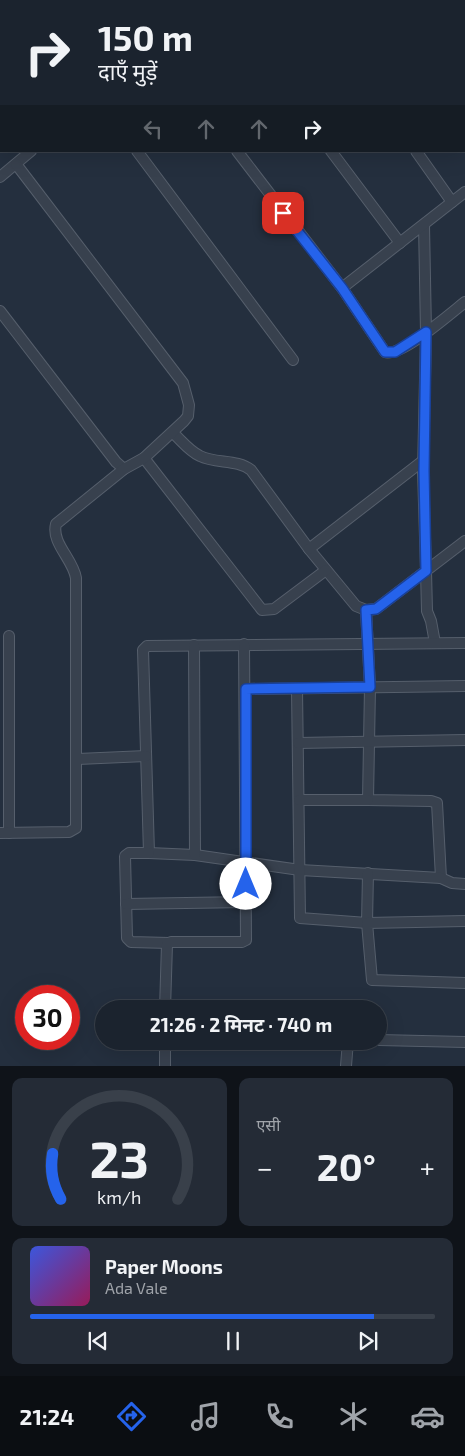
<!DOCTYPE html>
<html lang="hi">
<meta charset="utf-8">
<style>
:root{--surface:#1b232e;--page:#242b36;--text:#f1f3f6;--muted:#a0a4aa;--line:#39404a;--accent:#2563eb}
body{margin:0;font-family:"Exo 2","Noto Sans Devanagari",sans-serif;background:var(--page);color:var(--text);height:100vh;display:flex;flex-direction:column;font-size:19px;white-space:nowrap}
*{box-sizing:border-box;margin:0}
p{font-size:16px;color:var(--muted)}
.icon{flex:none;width:28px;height:28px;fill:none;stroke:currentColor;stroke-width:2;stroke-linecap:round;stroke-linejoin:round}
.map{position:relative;height:1066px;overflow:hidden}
.details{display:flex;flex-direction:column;gap:12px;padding:12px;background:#0f1319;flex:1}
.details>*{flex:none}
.banner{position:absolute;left:0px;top:0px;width:465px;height:152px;box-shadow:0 5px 20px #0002,0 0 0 1px var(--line);background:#1b232e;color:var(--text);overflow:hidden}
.speed{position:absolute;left:15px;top:985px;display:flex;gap:10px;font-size:25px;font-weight:700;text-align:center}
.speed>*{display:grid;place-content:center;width:65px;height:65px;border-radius:50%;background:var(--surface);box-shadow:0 5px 20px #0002,0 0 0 1px var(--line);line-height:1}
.speed .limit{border:8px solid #d22;background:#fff;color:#111}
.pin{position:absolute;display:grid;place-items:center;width:42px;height:42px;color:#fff;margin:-21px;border-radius:10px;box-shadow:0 2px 8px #0006}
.me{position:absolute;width:55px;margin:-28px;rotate:0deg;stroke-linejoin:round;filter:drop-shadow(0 0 4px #0008)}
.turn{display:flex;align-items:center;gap:18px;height:105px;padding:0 15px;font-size:22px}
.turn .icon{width:65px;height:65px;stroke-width:2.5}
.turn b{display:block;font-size:35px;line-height:42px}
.lanes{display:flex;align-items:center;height:48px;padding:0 15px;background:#0003;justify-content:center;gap:25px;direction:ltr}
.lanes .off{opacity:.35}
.big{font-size:38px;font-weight:700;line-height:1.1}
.details .card{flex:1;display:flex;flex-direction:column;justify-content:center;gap:8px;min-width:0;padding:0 18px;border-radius:10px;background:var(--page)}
.details .dial{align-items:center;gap:0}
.dial svg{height:130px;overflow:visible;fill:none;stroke:var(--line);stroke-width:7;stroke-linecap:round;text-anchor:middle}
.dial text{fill:var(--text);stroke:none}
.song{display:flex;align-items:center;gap:15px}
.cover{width:60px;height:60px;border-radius:8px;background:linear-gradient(135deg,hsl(230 70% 55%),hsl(330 70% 35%))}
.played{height:5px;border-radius:2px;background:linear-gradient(90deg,var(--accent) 85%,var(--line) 85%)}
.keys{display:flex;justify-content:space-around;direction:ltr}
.heat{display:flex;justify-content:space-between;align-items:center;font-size:28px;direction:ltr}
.details .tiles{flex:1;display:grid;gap:12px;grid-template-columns:1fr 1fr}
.card:last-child{grid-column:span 2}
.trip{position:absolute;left:95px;top:1000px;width:292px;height:50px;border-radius:25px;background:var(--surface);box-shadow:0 5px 20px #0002,0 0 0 1px var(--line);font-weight:700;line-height:50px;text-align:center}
.tab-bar{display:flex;height:80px;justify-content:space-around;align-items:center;background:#0b0e12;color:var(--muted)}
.tab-bar .icon{width:35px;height:35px}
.tab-bar .selected{color:var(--accent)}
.tab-bar b{font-size:22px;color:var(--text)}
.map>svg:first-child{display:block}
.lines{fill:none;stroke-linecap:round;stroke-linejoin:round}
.street-casing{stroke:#565f6c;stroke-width:12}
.street{stroke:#38414e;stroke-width:10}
.route-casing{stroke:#184099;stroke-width:12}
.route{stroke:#2563eb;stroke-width:9}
</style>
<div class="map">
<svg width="465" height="1066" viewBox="0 0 465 1066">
<rect width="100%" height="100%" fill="#242f3e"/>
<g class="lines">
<g class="street-casing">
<g id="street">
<polyline points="213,1 214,0"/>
<polyline points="450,1 450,0"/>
<polyline points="464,112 465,112"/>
<polyline points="0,115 1,115"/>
<polyline points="137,151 293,360"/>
<path d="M237,151l105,137 43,64c15,6 67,-40 80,-50"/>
<polyline points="331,151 400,243"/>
<polyline points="416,151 452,202"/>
<polyline points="0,177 31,151"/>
<polyline points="424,225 426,332 423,471 426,571 427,611 431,621 435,643"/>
<polyline points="342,288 465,192"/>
<polyline points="0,311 116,462 124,469"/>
<path d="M173,433c9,8 16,18 27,23 16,8 37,3 51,14l58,79 47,57 10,4 10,-1 89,-68"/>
<polyline points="144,458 262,610 274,609 326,570"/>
<polyline points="309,549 424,460"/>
<polyline points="366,610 370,687 368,800 431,801 437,803 441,878"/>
<polyline points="9,636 9,833"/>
<polyline points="465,643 147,646 143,650 149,853 195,855 300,870 441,878 452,883 465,884"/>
<polyline points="194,645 195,855"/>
<polyline points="246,689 465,686"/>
<polyline points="297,689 300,918 367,923 368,873"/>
<polyline points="298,743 465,740"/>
<polyline points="78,759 146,756"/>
<polyline points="299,800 368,800"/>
<path d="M0,833l69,-1 7,-4v-250c-3,-19 -25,-35 -20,-54l68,-55 20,-11 40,-37 4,-5 1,-11 -6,-22 -167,-219"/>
<polyline points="149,853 129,853 125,856 127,938 131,942 169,943"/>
<polyline points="126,904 246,902"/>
<polyline points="465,921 367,923 372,980 465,983"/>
<polyline points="165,1009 167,944 171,942 242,942 246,940 244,644"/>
<polyline points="379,1040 465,1042"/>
<polyline points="165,1066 165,1041"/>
<polyline points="346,1066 348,1041"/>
</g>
</g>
<use href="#street" class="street"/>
</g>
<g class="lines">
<g class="route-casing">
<polyline id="route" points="246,884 246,689 370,687 366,610 376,609 426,571 424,471 426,332 395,352 385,352 342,288 283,213"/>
</g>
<use href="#route" class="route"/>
</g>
</svg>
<div class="speed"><div class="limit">30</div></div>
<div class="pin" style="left:283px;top:213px;background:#d93025"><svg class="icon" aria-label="arrive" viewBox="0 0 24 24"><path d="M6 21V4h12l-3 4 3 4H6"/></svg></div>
<svg class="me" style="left:246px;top:884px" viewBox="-20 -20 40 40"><circle r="19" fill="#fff"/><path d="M0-13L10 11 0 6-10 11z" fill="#2563eb"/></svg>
<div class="trip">21:26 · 2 मिनट · 740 m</div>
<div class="banner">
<div class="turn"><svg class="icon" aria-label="right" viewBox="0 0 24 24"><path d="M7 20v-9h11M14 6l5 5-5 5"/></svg><div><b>150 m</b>दाएँ मुड़ें</div></div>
<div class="lanes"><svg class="icon off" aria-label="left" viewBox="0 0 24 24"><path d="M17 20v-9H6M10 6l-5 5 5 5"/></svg><svg class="icon off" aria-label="ahead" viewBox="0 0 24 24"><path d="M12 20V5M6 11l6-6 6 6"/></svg><svg class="icon off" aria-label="ahead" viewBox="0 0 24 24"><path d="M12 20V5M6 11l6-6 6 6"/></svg><svg class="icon" aria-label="right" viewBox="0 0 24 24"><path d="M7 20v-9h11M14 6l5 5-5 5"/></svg></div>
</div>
</div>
<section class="details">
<div class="tiles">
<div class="card dial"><svg viewBox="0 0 100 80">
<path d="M14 69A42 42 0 1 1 86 69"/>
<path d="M14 69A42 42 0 0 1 9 41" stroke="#2563eb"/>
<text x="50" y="56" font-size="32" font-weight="700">23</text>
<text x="50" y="72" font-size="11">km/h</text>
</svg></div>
<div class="card"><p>एसी</p>
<div class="heat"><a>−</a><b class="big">20°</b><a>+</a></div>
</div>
<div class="card">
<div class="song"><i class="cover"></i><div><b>Paper Moons</b><p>Ada Vale</p></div></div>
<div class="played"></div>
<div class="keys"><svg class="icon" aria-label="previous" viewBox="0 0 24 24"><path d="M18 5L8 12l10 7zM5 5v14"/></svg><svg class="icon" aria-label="pause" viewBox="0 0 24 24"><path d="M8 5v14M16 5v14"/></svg><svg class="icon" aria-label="next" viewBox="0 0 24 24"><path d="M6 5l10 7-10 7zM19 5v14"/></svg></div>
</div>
</div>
</section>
<nav class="tab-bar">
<b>21:24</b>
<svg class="icon selected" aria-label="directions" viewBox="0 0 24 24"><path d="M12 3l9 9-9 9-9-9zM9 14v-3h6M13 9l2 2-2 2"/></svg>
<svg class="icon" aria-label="music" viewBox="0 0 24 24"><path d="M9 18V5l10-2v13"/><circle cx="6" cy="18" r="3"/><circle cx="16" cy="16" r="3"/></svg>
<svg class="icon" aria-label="phone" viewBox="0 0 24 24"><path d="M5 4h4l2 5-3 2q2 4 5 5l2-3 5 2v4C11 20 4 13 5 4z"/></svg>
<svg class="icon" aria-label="climate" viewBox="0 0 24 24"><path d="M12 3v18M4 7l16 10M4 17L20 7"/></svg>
<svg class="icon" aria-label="car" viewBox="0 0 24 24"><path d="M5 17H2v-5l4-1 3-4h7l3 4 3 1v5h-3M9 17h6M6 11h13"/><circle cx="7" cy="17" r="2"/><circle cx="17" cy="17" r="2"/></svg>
</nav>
